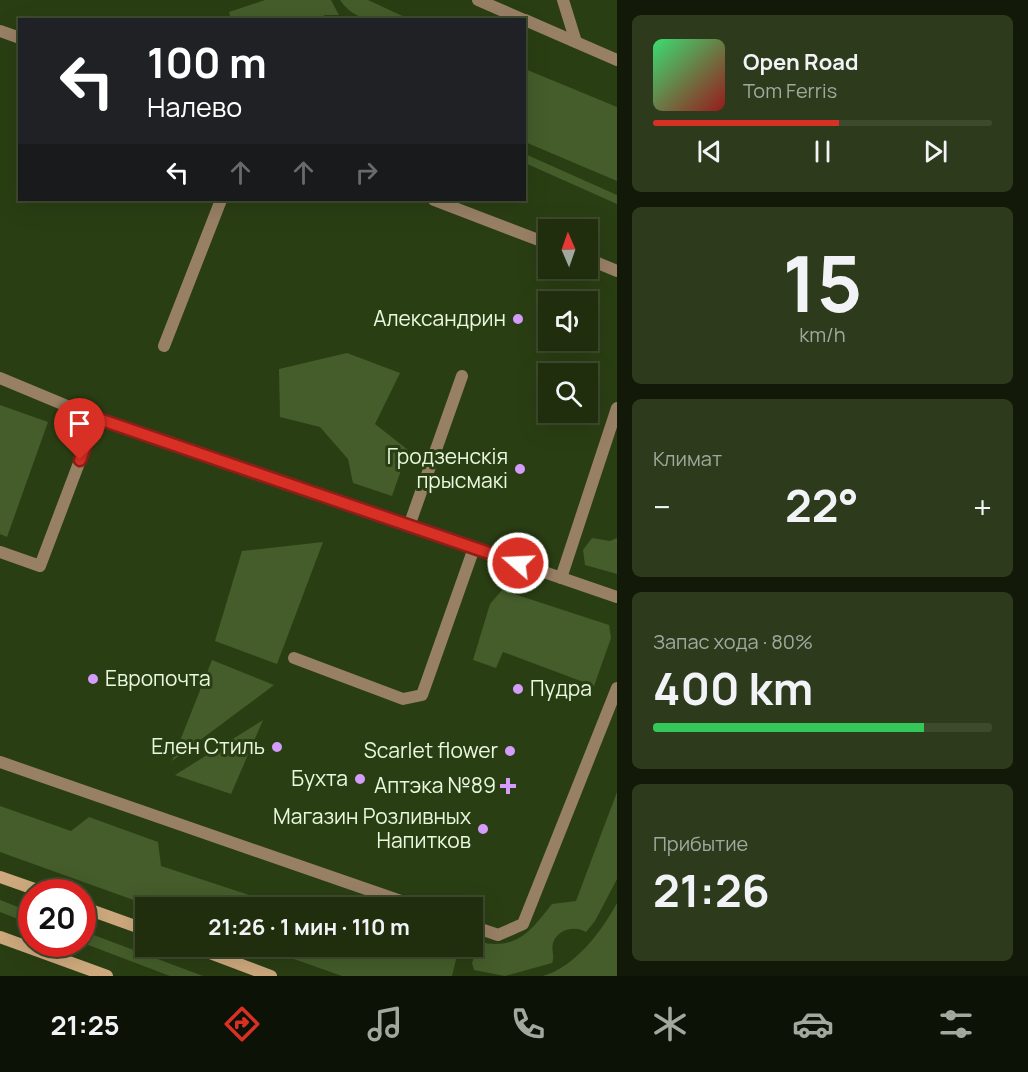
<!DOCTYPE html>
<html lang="ru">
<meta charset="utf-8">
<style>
:root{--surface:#202e0e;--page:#2d3a1c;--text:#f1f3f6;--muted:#a2a89e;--line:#3d4a2e;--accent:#d93025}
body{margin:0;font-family:Manrope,sans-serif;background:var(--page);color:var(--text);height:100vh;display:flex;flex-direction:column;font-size:22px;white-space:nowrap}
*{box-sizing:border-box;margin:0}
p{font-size:20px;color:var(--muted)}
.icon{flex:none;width:33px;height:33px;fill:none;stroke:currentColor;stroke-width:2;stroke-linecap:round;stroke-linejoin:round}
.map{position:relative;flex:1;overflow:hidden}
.drawer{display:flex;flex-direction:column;gap:15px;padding:15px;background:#121908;width:411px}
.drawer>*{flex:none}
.top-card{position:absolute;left:18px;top:18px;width:508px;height:183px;border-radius:0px;box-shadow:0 6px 24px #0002,0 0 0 2px var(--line);background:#202124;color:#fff;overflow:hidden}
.needle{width:39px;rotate:358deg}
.fabs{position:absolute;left:538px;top:219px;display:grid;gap:12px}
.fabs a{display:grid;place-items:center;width:60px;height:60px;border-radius:0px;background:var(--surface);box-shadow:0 6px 24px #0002,0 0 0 2px var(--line);font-size:30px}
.speed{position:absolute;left:18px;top:879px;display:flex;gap:12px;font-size:30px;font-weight:700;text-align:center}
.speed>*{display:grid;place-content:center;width:78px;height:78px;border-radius:50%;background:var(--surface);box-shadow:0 6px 24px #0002,0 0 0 2px var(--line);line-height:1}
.speed .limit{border:9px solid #d22;background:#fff;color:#111}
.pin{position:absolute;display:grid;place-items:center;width:51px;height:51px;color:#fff;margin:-62px -26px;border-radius:50% 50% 50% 0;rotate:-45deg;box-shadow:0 0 6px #0007}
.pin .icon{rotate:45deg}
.me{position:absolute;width:66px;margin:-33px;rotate:289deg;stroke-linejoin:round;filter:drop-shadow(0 0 4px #0008)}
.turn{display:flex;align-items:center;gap:21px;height:126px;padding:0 30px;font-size:27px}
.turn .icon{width:78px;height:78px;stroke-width:2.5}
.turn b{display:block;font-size:42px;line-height:51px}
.lanes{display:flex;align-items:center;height:57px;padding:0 30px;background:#0003;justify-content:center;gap:30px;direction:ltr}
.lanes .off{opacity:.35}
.big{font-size:45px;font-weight:700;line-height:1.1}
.drawer .card{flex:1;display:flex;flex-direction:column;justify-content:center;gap:9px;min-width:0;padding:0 21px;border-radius:9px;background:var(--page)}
.drawer .dial{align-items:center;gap:0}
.dial b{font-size:78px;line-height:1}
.song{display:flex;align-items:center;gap:18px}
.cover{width:72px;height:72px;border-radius:9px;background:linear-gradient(135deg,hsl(140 70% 55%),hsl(0 70% 35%))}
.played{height:6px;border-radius:3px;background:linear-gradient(90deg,var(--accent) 55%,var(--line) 55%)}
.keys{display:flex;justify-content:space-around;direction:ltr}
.heat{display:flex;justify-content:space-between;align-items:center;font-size:33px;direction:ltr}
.charge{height:9px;border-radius:4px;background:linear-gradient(90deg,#34c759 80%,var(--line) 0)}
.trip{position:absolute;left:135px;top:897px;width:348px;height:60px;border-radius:0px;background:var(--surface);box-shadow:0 6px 24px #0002,0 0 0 2px var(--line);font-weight:700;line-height:60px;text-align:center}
.dock{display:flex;height:96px;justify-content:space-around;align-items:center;background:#0d1206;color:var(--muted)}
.dock .icon{width:42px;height:42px}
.dock .active{color:var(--accent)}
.dock b{font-size:27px;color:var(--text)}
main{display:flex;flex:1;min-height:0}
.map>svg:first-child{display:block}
.green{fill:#445d2a}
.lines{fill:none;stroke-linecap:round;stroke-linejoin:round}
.service{stroke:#988065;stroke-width:12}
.secondary{stroke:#cea97d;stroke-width:12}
.route-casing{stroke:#8d1f18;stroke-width:15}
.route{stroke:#d93025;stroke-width:10}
.poi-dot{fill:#d49cfb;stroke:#2a3e13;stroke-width:2}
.labels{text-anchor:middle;stroke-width:6;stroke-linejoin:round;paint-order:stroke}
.poi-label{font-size:21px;fill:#eaf8df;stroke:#2a3e13;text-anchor:end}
</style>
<main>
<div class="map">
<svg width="617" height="976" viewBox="0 0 617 976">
<rect width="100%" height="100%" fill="#2a3e13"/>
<g class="green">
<polygon points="265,0 331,0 339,15 325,15 316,20 239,20 230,16 229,12"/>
<path d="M340,0h28l41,19c-27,1 -52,6 -69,-19z"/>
<polygon points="525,69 617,107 617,181 525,142"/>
<polygon points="525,154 617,195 617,204 525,163"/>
<polygon points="347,353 400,373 375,424 408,450 392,496 353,483 348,459 320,427 280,417 279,369"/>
<polygon points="0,405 48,422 7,537 0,534"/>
<polygon points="592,538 610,541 617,538 617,574 585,565 583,550"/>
<polygon points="323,542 277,664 215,641 242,551"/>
<polygon points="502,590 609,625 611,638 594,686 503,652 496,668 473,660 490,604"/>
<polygon points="212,660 274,685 172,761"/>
<polygon points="263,720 231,794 175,775"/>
<path d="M617,792v87l-22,42 -9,11c-11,-7 -29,-3 -33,11 -2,7 2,13 -1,20l-47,13 -31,-6 -2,-7 7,-21c38,8 51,-10 73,-38l24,-3z"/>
<polygon points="0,806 71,831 89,817 158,842 161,866 286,907 153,907 0,852"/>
<polygon points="0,900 31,912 31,924 0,912"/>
<path d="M617,903v73h-74c32,-9 59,-45 74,-73z"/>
<polygon points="83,931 203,976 170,976 83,943"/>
<polygon points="405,947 459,947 452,976 342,976 260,947"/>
</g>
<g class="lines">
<g class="service">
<polyline points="478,0 524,20"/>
<polyline points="563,0 576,42"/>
<polyline points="525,20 617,60"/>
<polyline points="0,31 20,38"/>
<polyline points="434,200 549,244"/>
<polyline points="588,259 617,271"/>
<polyline points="164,346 221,200"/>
<polyline points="0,378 96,418 617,597"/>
<polyline points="409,526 462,376"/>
<polyline points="0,552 40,566 96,418"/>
<polyline points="561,578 617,408"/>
<polyline points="294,658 403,699 422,695 474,548"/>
<polyline points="0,762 421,908"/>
<polyline points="472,926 498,935 523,924 617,688"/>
</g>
<g class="secondary">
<polyline points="0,877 43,892"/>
<polyline points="82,907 146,930"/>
<polyline points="0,937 107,976"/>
<polyline points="191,946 271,976"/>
</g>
</g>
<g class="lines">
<g class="route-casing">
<polyline id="route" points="80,460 96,418 518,563"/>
</g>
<use href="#route" class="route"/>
</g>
<g class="poi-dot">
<circle cx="518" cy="319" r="6"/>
<circle cx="520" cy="469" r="6"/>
<circle cx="93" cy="679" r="6"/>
<circle cx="518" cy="689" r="6"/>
<circle cx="277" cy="747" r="6"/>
<circle cx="510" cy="751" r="6"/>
<circle cx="360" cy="779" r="6"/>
<path d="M505 777h6v6h6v6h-6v6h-6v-6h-6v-6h6z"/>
<circle cx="483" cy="829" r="6"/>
</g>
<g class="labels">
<g class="poi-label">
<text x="506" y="326">Александрин</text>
<text x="508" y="464">Гродзенскія<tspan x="508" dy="24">прысмакі</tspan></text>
<text x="105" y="686" text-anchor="start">Европочта</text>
<text x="530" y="696" text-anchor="start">Пудра</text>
<text x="265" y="754">Елен Стиль</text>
<text x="498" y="758">Scarlet flower</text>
<text x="348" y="786">Бухта</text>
<text x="496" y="793">Аптэка №89</text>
<text x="471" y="824">Магазин Розливных<tspan x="471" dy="24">Напитков</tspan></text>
</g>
</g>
</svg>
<div class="fabs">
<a><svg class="needle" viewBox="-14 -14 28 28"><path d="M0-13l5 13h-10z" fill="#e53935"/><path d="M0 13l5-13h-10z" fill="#a2a89e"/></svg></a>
<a><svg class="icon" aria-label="sound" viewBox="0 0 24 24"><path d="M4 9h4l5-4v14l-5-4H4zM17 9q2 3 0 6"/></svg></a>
<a><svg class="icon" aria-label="search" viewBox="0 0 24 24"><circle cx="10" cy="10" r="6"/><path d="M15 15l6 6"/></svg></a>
</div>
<div class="speed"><div class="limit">20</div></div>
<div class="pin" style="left:80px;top:460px;background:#d93025"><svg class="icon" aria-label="arrive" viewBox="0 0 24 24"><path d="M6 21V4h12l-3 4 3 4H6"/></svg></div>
<svg class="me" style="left:518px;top:563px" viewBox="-20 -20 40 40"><circle r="17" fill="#d93025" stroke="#fff" stroke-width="3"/><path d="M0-11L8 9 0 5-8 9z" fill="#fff"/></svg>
<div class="trip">21:26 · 1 мин · 110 m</div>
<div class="top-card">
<div class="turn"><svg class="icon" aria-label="left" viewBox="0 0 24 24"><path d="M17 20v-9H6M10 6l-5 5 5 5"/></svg><div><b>100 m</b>Налево</div></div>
<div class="lanes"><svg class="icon" aria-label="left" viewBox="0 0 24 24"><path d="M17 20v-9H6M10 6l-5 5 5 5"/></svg><svg class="icon off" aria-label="ahead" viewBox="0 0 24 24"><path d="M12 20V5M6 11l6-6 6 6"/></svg><svg class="icon off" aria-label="ahead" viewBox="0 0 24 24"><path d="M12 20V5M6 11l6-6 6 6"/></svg><svg class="icon off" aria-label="right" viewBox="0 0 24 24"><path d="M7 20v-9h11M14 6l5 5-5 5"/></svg></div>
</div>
</div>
<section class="drawer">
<div class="card">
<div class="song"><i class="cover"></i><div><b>Open Road</b><p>Tom Ferris</p></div></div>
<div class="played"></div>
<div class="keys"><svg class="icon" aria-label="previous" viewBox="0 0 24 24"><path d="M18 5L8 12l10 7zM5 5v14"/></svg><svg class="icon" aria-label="pause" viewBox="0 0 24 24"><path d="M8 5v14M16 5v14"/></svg><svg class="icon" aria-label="next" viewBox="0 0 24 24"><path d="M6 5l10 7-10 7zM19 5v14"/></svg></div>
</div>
<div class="card dial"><b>15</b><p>km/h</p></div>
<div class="card"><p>Климат</p>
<div class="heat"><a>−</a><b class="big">22°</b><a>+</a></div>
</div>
<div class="card"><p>Запас хода · 80%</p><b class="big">400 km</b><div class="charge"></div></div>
<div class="card"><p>Прибытие</p><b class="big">21:26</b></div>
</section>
</main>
<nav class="dock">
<b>21:25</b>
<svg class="icon active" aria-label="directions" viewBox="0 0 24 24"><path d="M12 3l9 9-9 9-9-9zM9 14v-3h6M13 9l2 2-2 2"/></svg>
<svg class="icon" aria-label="music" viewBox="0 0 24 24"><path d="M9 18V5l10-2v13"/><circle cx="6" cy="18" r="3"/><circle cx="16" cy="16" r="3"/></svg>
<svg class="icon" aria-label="phone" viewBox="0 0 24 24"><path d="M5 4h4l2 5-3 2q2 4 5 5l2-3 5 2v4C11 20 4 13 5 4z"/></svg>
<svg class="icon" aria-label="climate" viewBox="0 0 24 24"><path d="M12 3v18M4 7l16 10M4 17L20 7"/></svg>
<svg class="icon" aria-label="car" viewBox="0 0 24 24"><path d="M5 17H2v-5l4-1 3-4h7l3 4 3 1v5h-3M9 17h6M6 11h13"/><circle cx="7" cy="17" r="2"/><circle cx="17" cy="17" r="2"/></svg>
<svg class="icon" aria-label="filters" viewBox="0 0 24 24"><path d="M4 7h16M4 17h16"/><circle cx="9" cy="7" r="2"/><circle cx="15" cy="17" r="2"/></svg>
</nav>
